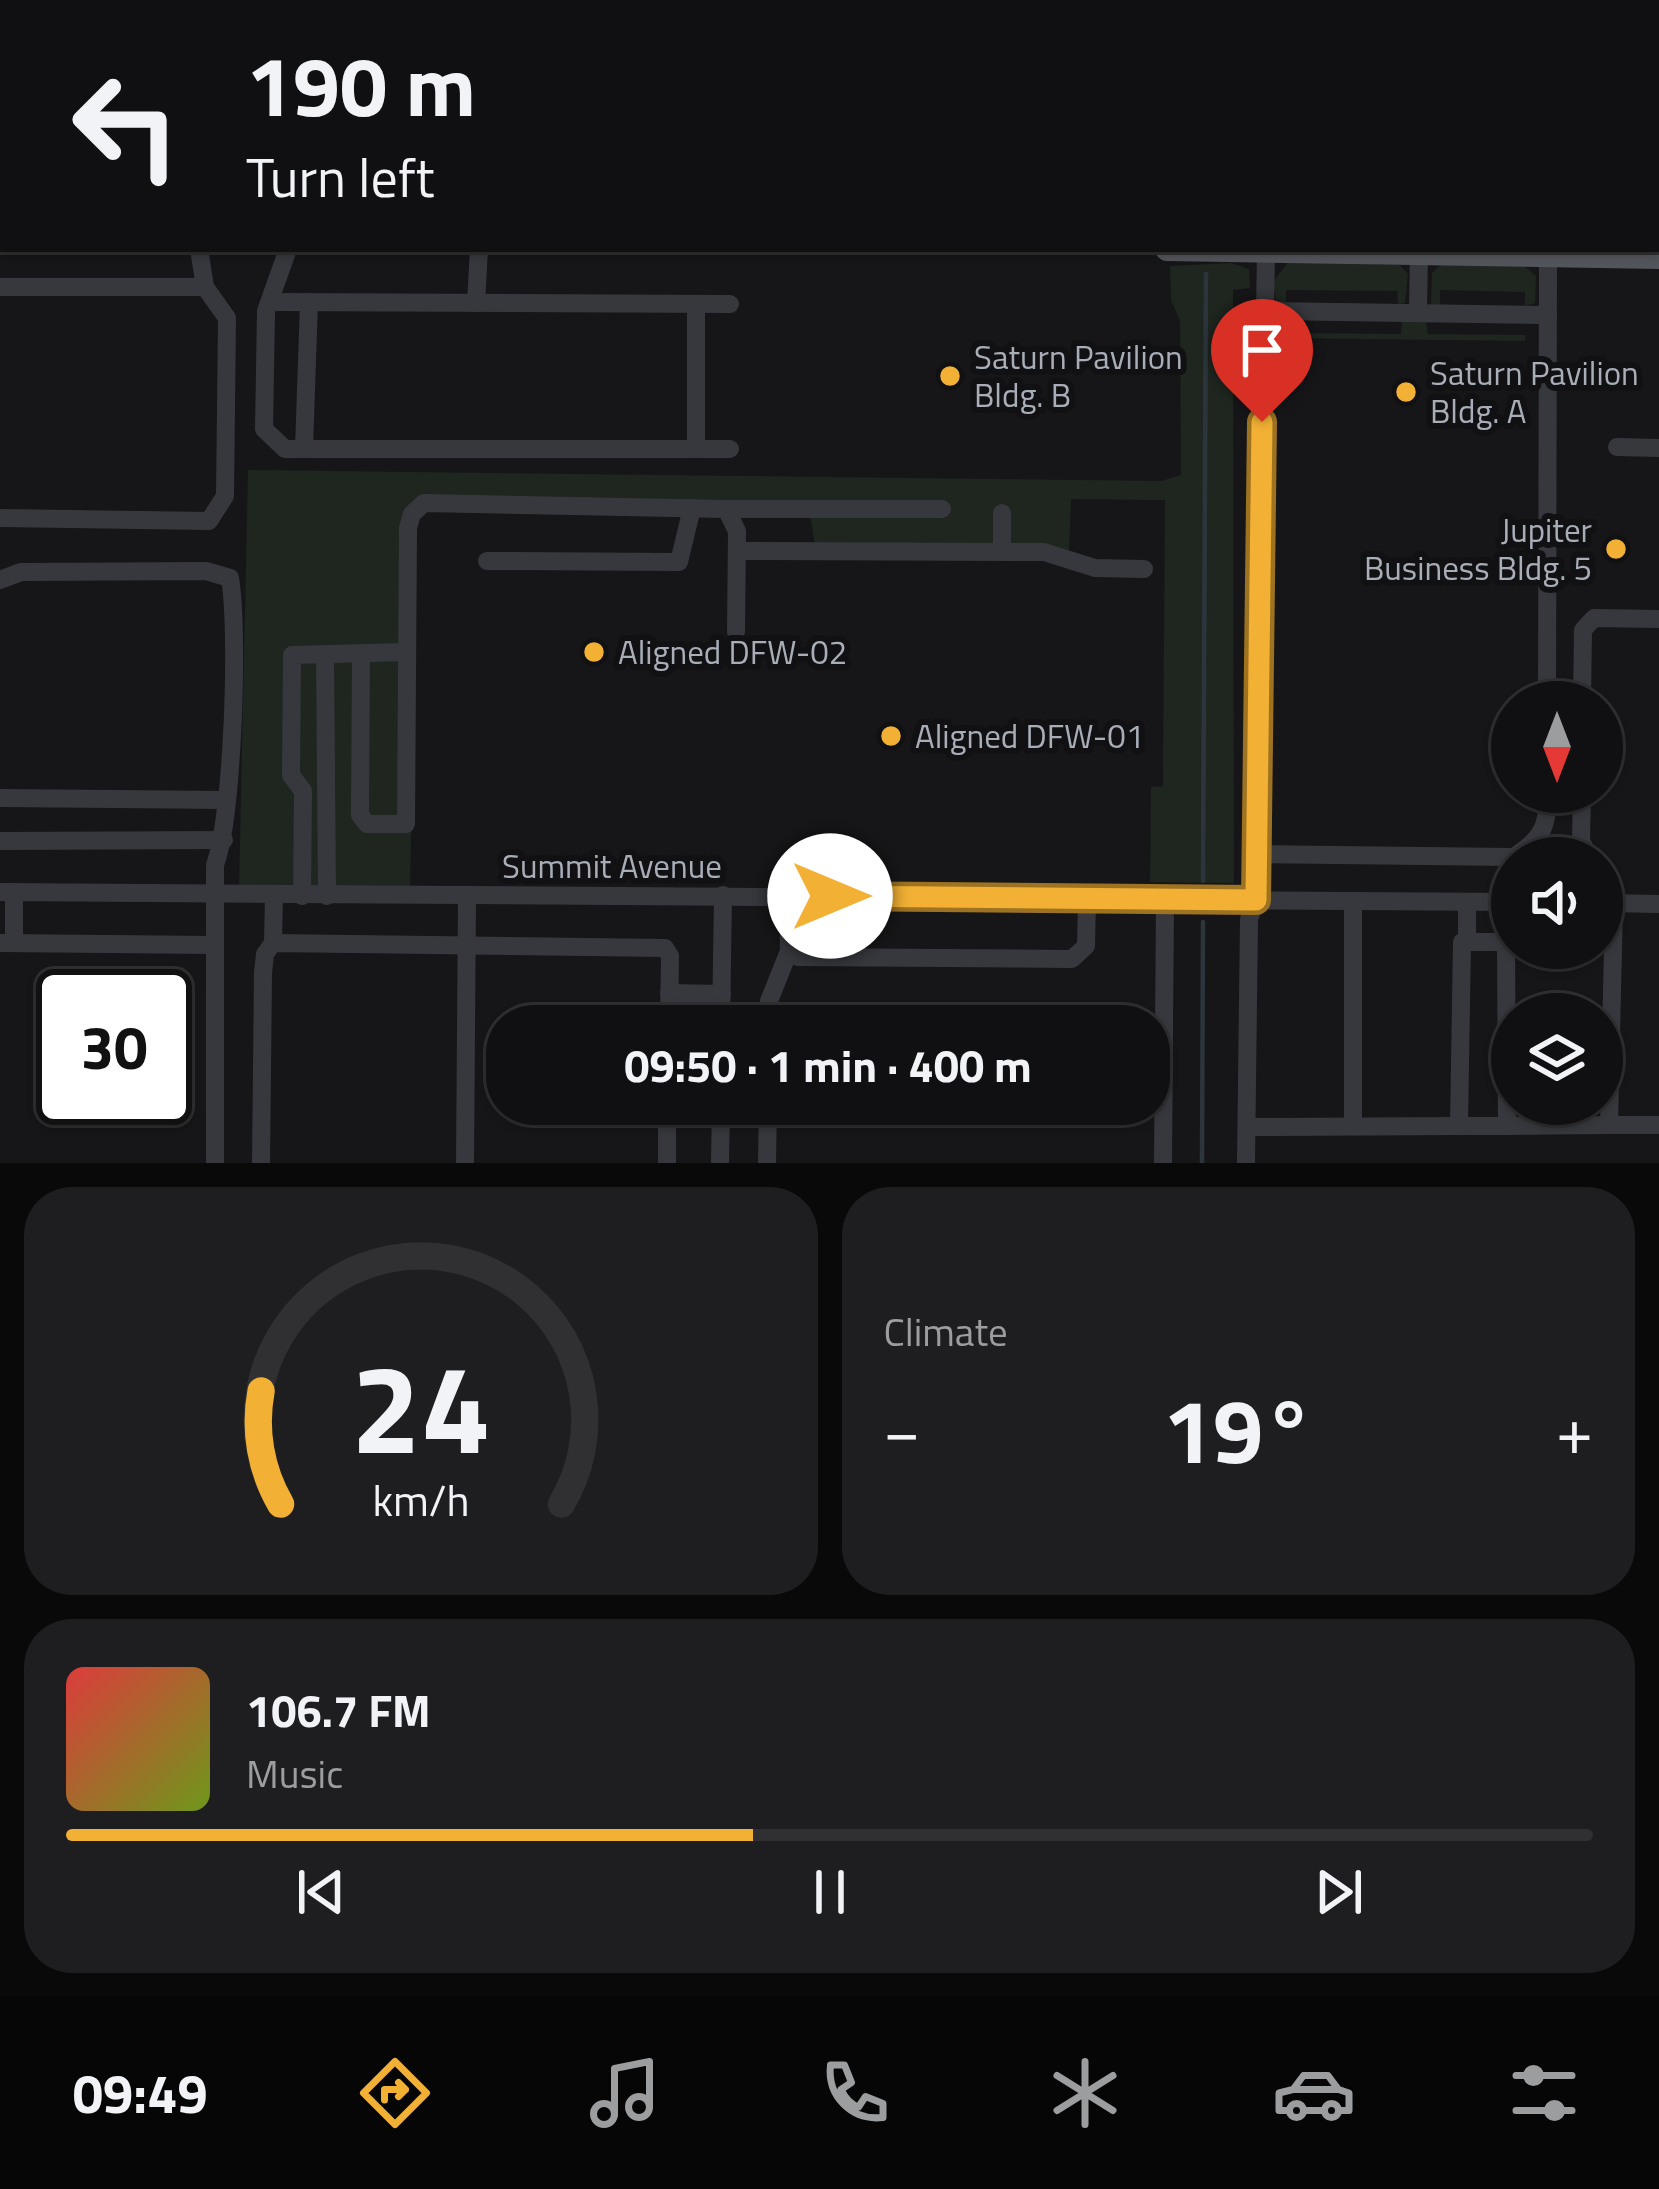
<!DOCTYPE html>
<meta charset="utf-8">
<style>
:root{--surface:#101012;--page:#1e1e20;--text:#f1f3f6;--muted:#9c9d9f;--line:#303032;--accent:#f2b134}
body{margin:0;font-family:"Titillium Web",sans-serif;background:var(--page);color:var(--text);height:100vh;display:flex;flex-direction:column;font-size:45px;white-space:nowrap}
*{box-sizing:border-box;margin:0}
p{font-size:39px;color:var(--muted)}
.icon{flex:none;width:66px;height:66px;fill:none;stroke:currentColor;stroke-width:2;stroke-linecap:round;stroke-linejoin:round}
.map{position:relative;height:1163px;overflow:hidden}
.sheet{display:flex;flex-direction:column;gap:24px;padding:24px;background:#09090a;flex:1}
.sheet>*{flex:none}
.top-card{position:absolute;left:0px;top:0px;width:1659px;height:252px;box-shadow:0 3px 9px #0004,0 0 0 3px var(--line);background:#101012;color:var(--text);overflow:hidden}
.needle{width:78px;rotate:180deg}
.controls{position:absolute;left:1491px;top:681px;display:grid;gap:24px}
.controls a{display:grid;place-items:center;width:132px;height:132px;border-radius:50%;background:var(--surface);box-shadow:0 3px 9px #0004,0 0 0 3px var(--line);font-size:60px}
.speed{position:absolute;left:36px;top:969px;display:flex;gap:24px;font-size:60px;font-weight:700;text-align:center}
.speed>*{display:grid;place-content:center;width:156px;height:156px;border-radius:50%;background:var(--surface);box-shadow:0 3px 9px #0004,0 0 0 3px var(--line);line-height:1}
.speed .limit{border:6px solid #111;border-radius:18px;background:#fff;color:#111}
.pin{position:absolute;display:grid;place-items:center;width:102px;height:102px;color:#fff;margin:-123px -51px;border-radius:50% 50% 50% 0;rotate:-45deg;box-shadow:0 0 12px #0007}
.pin .icon{rotate:45deg}
.me{position:absolute;width:132px;margin:-66px;rotate:90deg;stroke-linejoin:round;filter:drop-shadow(0 0 9px #0008)}
.turn{display:flex;align-items:center;gap:42px;height:252px;padding:0 48px;font-size:54px}
.turn .icon{width:156px;height:156px;stroke-width:2.5}
.turn b{display:block;font-size:84px;line-height:102px}
.big{font-size:90px;font-weight:700;line-height:1.1}
.sheet .tile{flex:1;display:flex;flex-direction:column;justify-content:center;gap:18px;min-width:0;padding:0 42px;border-radius:48px;background:var(--page)}
.sheet .dial{align-items:center;gap:0}
.dial svg{height:312px;overflow:visible;fill:none;stroke:var(--line);stroke-width:7;stroke-linecap:round;text-anchor:middle}
.dial text{fill:var(--text);stroke:none}
.song{display:flex;align-items:center;gap:36px}
.cover{width:144px;height:144px;border-radius:18px;background:linear-gradient(135deg,hsl(0 70% 55%),hsl(80 70% 35%))}
.played{height:12px;border-radius:6px;background:linear-gradient(90deg,var(--accent) 45%,var(--line) 45%)}
.keys{display:flex;justify-content:space-around;direction:ltr}
.heat{display:flex;justify-content:space-between;align-items:center;font-size:66px;direction:ltr}
.sheet .tiles{flex:1;display:grid;gap:24px;grid-template-columns:1fr 1fr}
.tile:last-child{grid-column:span 2}
.trip{position:absolute;left:486px;top:1005px;width:684px;height:120px;border-radius:48px;background:var(--surface);box-shadow:0 3px 9px #0004,0 0 0 3px var(--line);font-weight:700;line-height:120px;text-align:center}
.dock{display:flex;height:192px;justify-content:space-around;align-items:center;background:#060607;color:var(--muted)}
.dock .icon{width:84px;height:84px}
.dock .current{color:var(--accent)}
.dock b{font-size:54px;color:var(--text)}
.map>svg:first-child{display:block}
.green{fill:#1e261f}
.lines{fill:none;stroke-linecap:round;stroke-linejoin:round}
.stream{stroke:#2c353c;stroke-width:4.5}
.minor{stroke:#37383d;stroke-width:18}
.major{stroke:#53555c;stroke-width:24}
.route-casing{stroke:#9d7322;stroke-width:30}
.route{stroke:#f2b134;stroke-width:21}
.poi-dot{fill:#f2b134;stroke:#111113;stroke-width:4.5}
.labels{text-anchor:middle;stroke-width:12;stroke-linejoin:round;paint-order:stroke}
.poi-label{font-size:33px;fill:#a8adb8;stroke:#111113;text-anchor:start}
.street-label{font-size:33px;fill:#a8adb8;stroke:#111113}
</style>
<div class="map">
<svg width="1659" height="1163" viewBox="0 0 1659 1163">
<rect width="100%" height="100%" fill="#161618"/>
<g class="green">
<polygon points="1289,261 1400,265 1408,274 1405,303 1398,304 1397,291 1286,290 1286,305 1277,304 1273,282"/>
<polygon points="1231,263 1249,269 1250,288 1233,290 1234,883 1150,882 1151,787 1163,786 1165,500 1071,499 1069,552 815,549 810,511 417,503 410,891 239,889 248,470 1161,481 1181,475 1180,321 1171,300 1170,266"/>
<polygon points="1522,264 1536,276 1535,303 1525,306 1525,292 1440,290 1440,306 1431,304 1432,273 1441,265"/>
<polygon points="1402,321 1426,322 1428,334 1525,335 1525,341 1287,338 1288,333 1401,334"/>
</g>
<g class="lines">
<g class="stream">
<polyline points="1209,3 1209,0"/>
<polyline points="1203,881 1206,274"/>
<polyline points="1202,1163 1203,922"/>
</g>
<g class="minor">
<polyline points="211,0 211,3"/>
<polyline points="1477,0 1477,3"/>
<polyline points="23,3 26,0"/>
<polyline points="284,3 284,0"/>
<polyline points="433,3 433,0"/>
<polyline points="481,3 481,0"/>
<polyline points="531,3 531,0"/>
<polyline points="932,3 932,0"/>
<polyline points="985,3 985,0"/>
<polyline points="1035,3 1035,0"/>
<polyline points="1174,3 1174,0"/>
<polyline points="1260,3 1260,0"/>
<polyline points="1375,3 1375,0"/>
<polyline points="1424,3 1424,0"/>
<polyline points="1622,3 1622,0"/>
<polyline points="0,134 3,134"/>
<polyline points="1656,174 1659,174"/>
<polyline points="288,249 266,311 264,429 285,449 730,449"/>
<polyline points="0,287 205,287"/>
<polyline points="273,302 730,304"/>
<polyline points="476,303 479,249"/>
<polyline points="696,304 696,449"/>
<polyline points="1264,311 1548,315"/>
<polyline points="1418,312 1419,249"/>
<polyline points="1617,447 1659,448"/>
<polyline points="304,449 309,302"/>
<polyline points="726,509 942,509"/>
<polyline points="1002,513 1002,552"/>
<polyline points="0,518 209,521 225,496 227,318 205,287 199,249"/>
<polyline points="738,551 1044,552 1095,568 1144,569"/>
<polyline points="487,561 679,562 692,508"/>
<path d="M0,580l21,-8 185,-1 24,7c9,54 3,237 -15,287v298"/>
<polyline points="361,653 360,815 367,824 406,824 408,528 412,514 424,503 726,509 737,531 736,632"/>
<polyline points="325,654 327,896"/>
<polyline points="1547,702 1548,253"/>
<polyline points="1582,702 1583,630 1594,618 1659,619"/>
<polyline points="1582,792 1581,841 1590,858"/>
<polyline points="0,798 227,800"/>
<polyline points="0,841 224,840"/>
<polyline points="1257,854 1512,857"/>
<path d="M1512,858c30,-19 36,-30 36,-66"/>
<polyline points="0,892 1512,902"/>
<polyline points="788,895 789,951 798,957 1072,959 1086,946 1087,898"/>
<polyline points="302,896 303,791 291,775 292,655 406,652"/>
<polyline points="1353,901 1353,1126"/>
<polyline points="1467,902 1467,942 1506,942 1507,1126 1609,1125 1614,903"/>
<polyline points="1604,903 1659,904"/>
<polyline points="1467,942 1462,942 1459,1126 1507,1126"/>
<polyline points="0,943 214,945"/>
<polyline points="14,943 14,892"/>
<polyline points="273,943 274,895"/>
<polyline points="669,993 722,994"/>
<polyline points="721,1026 723,895"/>
<polyline points="769,1026 769,1001 789,951"/>
<polyline points="1609,1125 1659,1125"/>
<polyline points="1247,1127 1459,1126"/>
<polyline points="261,1163 263,973 265,954 273,943 665,948 670,956 669,1026"/>
<polyline points="465,1163 467,897"/>
<polyline points="667,1163 667,1104"/>
<polyline points="720,1163 721,1104"/>
<polyline points="767,1163 768,1104"/>
<polyline points="1163,1163 1165,899"/>
<polyline points="1246,1163 1249,919 1256,900 1266,249"/>
</g>
<g class="major">
<polyline points="0,204 3,204"/>
<polyline points="1656,221 1659,221"/>
<polyline points="0,235 3,235"/>
<polyline points="1167,249 1659,257"/>
</g>
</g>
<g class="lines">
<g class="route-casing">
<polyline id="route" points="830,896 1256,900 1262,422"/>
</g>
<use href="#route" class="route"/>
</g>
<g class="poi-dot">
<circle cx="950" cy="376" r="12"/>
<circle cx="1406" cy="392" r="12"/>
<circle cx="1616" cy="549" r="12"/>
<circle cx="594" cy="652" r="12"/>
<circle cx="891" cy="736" r="12"/>
</g>
<g class="labels">
<g class="poi-label">
<text x="974" y="369">Saturn Pavilion<tspan x="974" dy="38">Bldg. B</tspan></text>
<text x="1430" y="385">Saturn Pavilion<tspan x="1430" dy="38">Bldg. A</tspan></text>
<text x="1592" y="542" text-anchor="end">Jupiter<tspan x="1592" dy="38">Business Bldg. 5</tspan></text>
<text x="618" y="664">Aligned DFW-02</text>
<text x="915" y="748">Aligned DFW-01</text>
</g>
<g class="street-label">
<text x="612" y="878">Summit Avenue</text>
</g>
</g>
</svg>
<div class="controls">
<a><svg class="needle" viewBox="-14 -14 28 28"><path d="M0-13l5 13h-10z" fill="#e53935"/><path d="M0 13l5-13h-10z" fill="#9c9d9f"/></svg></a>
<a><svg class="icon" aria-label="sound" viewBox="0 0 24 24"><path d="M4 9h4l5-4v14l-5-4H4zM17 9q2 3 0 6"/></svg></a>
<a><svg class="icon" aria-label="layers" viewBox="0 0 24 24"><path d="M12 4l9 5-9 5-9-5zM3 14l9 5 9-5"/></svg></a>
</div>
<div class="speed"><div class="limit">30</div></div>
<div class="pin" style="left:1262px;top:422px;background:#d93025"><svg class="icon" aria-label="arrive" viewBox="0 0 24 24"><path d="M6 21V4h12l-3 4 3 4H6"/></svg></div>
<svg class="me" style="left:830px;top:896px" viewBox="-20 -20 40 40"><circle r="19" fill="#fff"/><path d="M0-13L10 11 0 6-10 11z" fill="#f2b134"/></svg>
<div class="trip">09:50 · 1 min · 400 m</div>
<div class="top-card">
<div class="turn"><svg class="icon" aria-label="left" viewBox="0 0 24 24"><path d="M17 20v-9H6M10 6l-5 5 5 5"/></svg><div><b>190 m</b>Turn left</div></div>
</div>
</div>
<section class="sheet">
<div class="tiles">
<div class="tile dial"><svg viewBox="0 0 100 80">
<path d="M14 69A42 42 0 1 1 86 69"/>
<path d="M14 69A42 42 0 0 1 9 40" stroke="#f2b134"/>
<text x="50" y="56" font-size="32" font-weight="700">24</text>
<text x="50" y="72" font-size="11">km/h</text>
</svg></div>
<div class="tile"><p>Climate</p>
<div class="heat"><a>−</a><b class="big">19°</b><a>+</a></div>
</div>
<div class="tile">
<div class="song"><i class="cover"></i><div><b>106.7 FM</b><p>Music</p></div></div>
<div class="played"></div>
<div class="keys"><svg class="icon" aria-label="previous" viewBox="0 0 24 24"><path d="M18 5L8 12l10 7zM5 5v14"/></svg><svg class="icon" aria-label="pause" viewBox="0 0 24 24"><path d="M8 5v14M16 5v14"/></svg><svg class="icon" aria-label="next" viewBox="0 0 24 24"><path d="M6 5l10 7-10 7zM19 5v14"/></svg></div>
</div>
</div>
</section>
<nav class="dock">
<b>09:49</b>
<svg class="icon current" aria-label="directions" viewBox="0 0 24 24"><path d="M12 3l9 9-9 9-9-9zM9 14v-3h6M13 9l2 2-2 2"/></svg>
<svg class="icon" aria-label="music" viewBox="0 0 24 24"><path d="M9 18V5l10-2v13"/><circle cx="6" cy="18" r="3"/><circle cx="16" cy="16" r="3"/></svg>
<svg class="icon" aria-label="phone" viewBox="0 0 24 24"><path d="M5 4h4l2 5-3 2q2 4 5 5l2-3 5 2v4C11 20 4 13 5 4z"/></svg>
<svg class="icon" aria-label="climate" viewBox="0 0 24 24"><path d="M12 3v18M4 7l16 10M4 17L20 7"/></svg>
<svg class="icon" aria-label="car" viewBox="0 0 24 24"><path d="M5 17H2v-5l4-1 3-4h7l3 4 3 1v5h-3M9 17h6M6 11h13"/><circle cx="7" cy="17" r="2"/><circle cx="17" cy="17" r="2"/></svg>
<svg class="icon" aria-label="filters" viewBox="0 0 24 24"><path d="M4 7h16M4 17h16"/><circle cx="9" cy="7" r="2"/><circle cx="15" cy="17" r="2"/></svg>
</nav>
